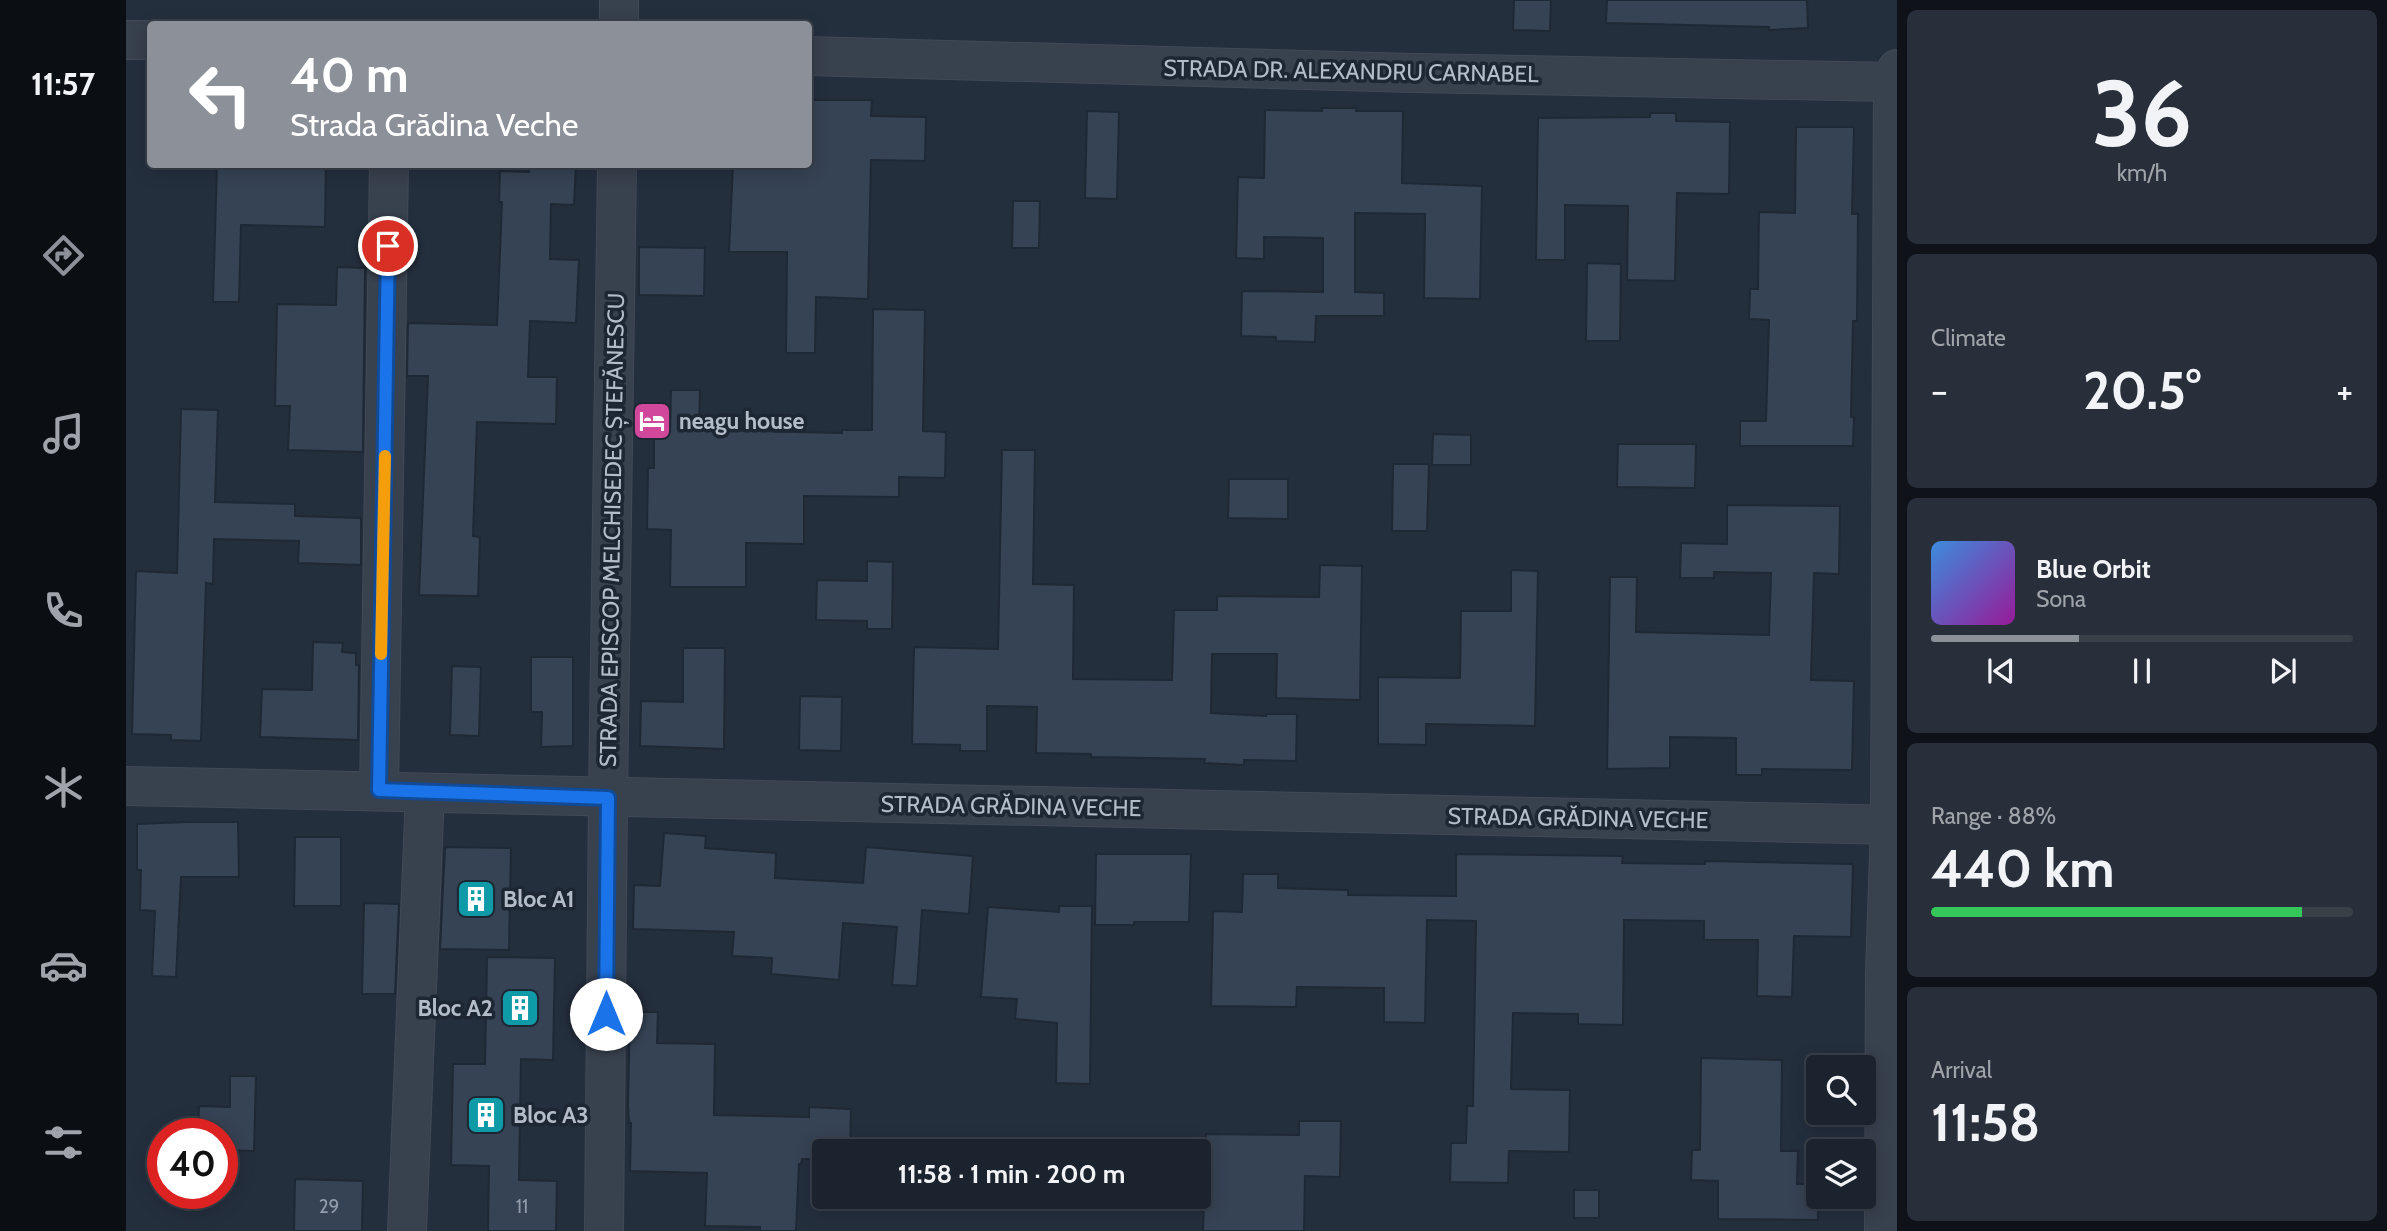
<!DOCTYPE html>
<meta charset="utf-8">
<style>
:root{--surface:#1b232e;--page:#282f3a;--text:#f1f3f6;--muted:#a0a4aa;--line:#39404a;--accent:#8c9099}
body{margin:0;font-family:Cabin,sans-serif;background:var(--page);color:var(--text);height:100vh;display:flex;flex-direction:column;font-size:26px;white-space:nowrap}
*{box-sizing:border-box;margin:0}
p{font-size:23px;color:var(--muted)}
.icon{flex:none;width:38px;height:38px;fill:none;stroke:currentColor;stroke-width:2;stroke-linecap:round;stroke-linejoin:round}
.map{position:relative;flex:1;overflow:hidden}
.details{display:flex;flex-direction:column;gap:10px;padding:10px;background:#0f1319;width:490px}
.details>*{flex:none}
.banner{position:absolute;left:21px;top:21px;width:665px;height:147px;border-radius:7px;box-shadow:0 4px 18px #0003,0 0 0 2px var(--line);background:#8c9099;color:#fff;overflow:hidden}
.controls{position:absolute;left:1680px;top:1055px;display:grid;gap:14px}
.controls a{display:grid;place-items:center;width:70px;height:70px;border-radius:7px;background:var(--surface);box-shadow:0 4px 18px #0003,0 0 0 2px var(--line);font-size:35px}
.speed{position:absolute;left:21px;top:1118px;display:flex;gap:14px;font-size:35px;font-weight:700;text-align:center}
.speed>*{display:grid;place-content:center;width:91px;height:91px;border-radius:50%;background:var(--surface);box-shadow:0 4px 18px #0003,0 0 0 2px var(--line);line-height:1}
.speed .limit{border:10px solid #d22;background:#fff;color:#111}
.pin{position:absolute;display:grid;place-items:center;width:60px;height:60px;color:#fff;margin:-30px;border:4px solid #fff;border-radius:50%;box-shadow:0 2px 7px #0007}
.me{position:absolute;width:77px;margin:-38px;rotate:0deg;stroke-linejoin:round;filter:drop-shadow(0 0 5px #0008)}
.turn{display:flex;align-items:center;gap:24px;height:147px;padding:0 28px;font-size:32px}
.turn .icon{width:91px;height:91px;stroke-width:2.5}
.turn b{display:block;font-size:49px;line-height:60px}
.big{font-size:52px;font-weight:700;line-height:1.1}
.details .tile{flex:1;display:flex;flex-direction:column;justify-content:center;gap:10px;min-width:0;padding:0 24px;border-radius:10px;background:var(--page)}
.details .dial{align-items:center;gap:0}
.dial b{font-size:91px;line-height:1}
.song{display:flex;align-items:center;gap:21px}
.cover{width:84px;height:84px;border-radius:10px;background:linear-gradient(135deg,hsl(210 70% 55%),hsl(300 70% 35%))}
.played{height:7px;border-radius:4px;background:linear-gradient(90deg,var(--accent) 35%,var(--line) 35%)}
.keys{display:flex;justify-content:space-around;direction:ltr}
.heat{display:flex;justify-content:space-between;align-items:center;font-size:38px;direction:ltr}
.charge{height:10px;border-radius:5px;background:linear-gradient(90deg,#34c759 88%,var(--line) 0)}
.trip{position:absolute;left:686px;top:1139px;width:399px;height:70px;border-radius:7px;background:var(--surface);box-shadow:0 4px 18px #0003,0 0 0 2px var(--line);font-weight:700;line-height:70px;text-align:center}
main{display:flex;flex:1;min-height:0}
.tabs{display:flex;flex-direction:column;width:126px;justify-content:space-around;align-items:center;background:#0b0e12;color:var(--muted)}
.tabs .icon{width:49px;height:49px}
.tabs .active{color:var(--accent)}
.tabs b{font-size:32px;color:var(--text)}
.map>svg:first-child{display:block}
.building{fill:#364354;stroke:#1f2835;stroke-width:2}
.lines{fill:none;stroke-linecap:round;stroke-linejoin:round}
.minor-casing{stroke:#414a57;stroke-width:40}
.minor{stroke:#38414e;stroke-width:38}
.route-casing{stroke:#114b97;stroke-width:18}
.route{stroke:#1a73e8;stroke-width:12}
.slow{stroke:#f59e0b;stroke-width:12}
.labels{text-anchor:middle;stroke-width:7;stroke-linejoin:round;paint-order:stroke}
.number-label{font-size:19px;fill:#929caa}
.street-label{font-size:23px;fill:#b4bcc9;stroke:#1d2633}
.poi-label{font-size:23px;font-weight:bold;fill:#b4bcc9;stroke:#1d2633;text-anchor:start}
</style>
<main>
<nav class="tabs">
<b>11:57</b>
<svg class="icon active" aria-label="directions" viewBox="0 0 24 24"><path d="M12 3l9 9-9 9-9-9zM9 14v-3h6M13 9l2 2-2 2"/></svg>
<svg class="icon" aria-label="music" viewBox="0 0 24 24"><path d="M9 18V5l10-2v13"/><circle cx="6" cy="18" r="3"/><circle cx="16" cy="16" r="3"/></svg>
<svg class="icon" aria-label="phone" viewBox="0 0 24 24"><path d="M5 4h4l2 5-3 2q2 4 5 5l2-3 5 2v4C11 20 4 13 5 4z"/></svg>
<svg class="icon" aria-label="climate" viewBox="0 0 24 24"><path d="M12 3v18M4 7l16 10M4 17L20 7"/></svg>
<svg class="icon" aria-label="car" viewBox="0 0 24 24"><path d="M5 17H2v-5l4-1 3-4h7l3 4 3 1v5h-3M9 17h6M6 11h13"/><circle cx="7" cy="17" r="2"/><circle cx="17" cy="17" r="2"/></svg>
<svg class="icon" aria-label="filters" viewBox="0 0 24 24"><path d="M4 7h16M4 17h16"/><circle cx="9" cy="7" r="2"/><circle cx="15" cy="17" r="2"/></svg>
</nav>
<div class="map">
<svg width="1771" height="1231" viewBox="0 0 1771 1231">
<rect width="100%" height="100%" fill="#242f3e"/>
<g class="building">
<polygon points="1388,0 1425,0 1424,31 1387,30"/>
<polygon points="1481,0 1681,0 1682,28 1643,30 1643,27 1480,23"/>
<polygon points="682,100 746,100 745,116 800,117 799,161 745,160 742,299 690,297 689,353 660,353 661,252 603,252 607,164 682,164"/>
<polygon points="1196,108 1230,108 1230,111 1277,111 1276,183 1356,186 1354,299 1298,298 1299,214 1229,213 1229,292 1258,293 1258,316 1190,316 1189,342 1150,341 1150,337 1115,336 1116,291 1197,292 1197,238 1138,237 1138,259 1110,258 1112,177 1138,178 1139,110 1196,111"/>
<polygon points="961,111 993,112 991,199 959,198"/>
<polygon points="1524,113 1550,113 1550,121 1604,122 1603,194 1551,193 1549,281 1501,280 1502,206 1439,205 1439,260 1410,260 1412,118 1524,117"/>
<polygon points="1670,127 1728,127 1726,214 1732,214 1731,321 1727,321 1725,417 1728,417 1727,446 1614,446 1614,421 1640,421 1643,320 1623,319 1624,289 1632,289 1633,212 1669,213"/>
<polygon points="91,164 200,164 199,227 115,225 113,302 87,302"/>
<polygon points="403,164 450,164 448,205 425,204 424,259 453,260 450,323 404,321 402,377 431,377 430,424 351,422 347,536 354,537 352,596 293,595 302,376 281,376 282,323 371,325 376,202 373,202 374,171 403,172"/>
<polygon points="887,201 914,201 913,248 886,248"/>
<polygon points="513,247 579,248 578,296 513,295"/>
<polygon points="1461,263 1495,264 1494,341 1460,341"/>
<polygon points="211,267 239,268 237,452 162,450 164,406 149,406 151,304 210,305"/>
<polygon points="747,309 799,310 797,431 820,432 819,478 773,477 773,497 678,496 678,544 620,543 620,587 544,587 545,530 521,529 522,468 528,468 528,430 544,430 545,390 574,390 573,430 716,433 716,430 746,430"/>
<polygon points="55,409 92,410 89,502 169,504 169,516 235,518 235,565 172,563 173,541 88,539 87,584 80,583 75,741 45,740 45,735 6,734 10,571 51,573"/>
<polygon points="1307,434 1345,435 1345,465 1306,465"/>
<polygon points="1492,444 1570,444 1569,488 1491,487"/>
<polygon points="876,450 909,450 907,584 948,585 947,679 1046,680 1048,610 1091,610 1091,596 1193,597 1194,565 1236,566 1234,700 1150,698 1151,654 1086,654 1085,713 1140,716 1140,714 1171,714 1170,761 1118,760 1118,765 1078,763 1079,759 965,757 965,754 910,753 911,707 861,706 861,751 834,751 834,745 786,744 788,647 872,649"/>
<polygon points="1267,464 1303,464 1301,531 1266,531"/>
<polygon points="1103,479 1162,479 1162,519 1102,518"/>
<polygon points="1601,505 1714,506 1713,574 1688,573 1685,680 1728,681 1726,770 1636,769 1636,775 1610,775 1610,738 1544,737 1544,768 1481,769 1484,577 1511,577 1510,632 1643,635 1645,573 1588,572 1588,578 1554,578 1555,543 1601,544"/>
<polygon points="741,561 767,562 766,629 741,629 741,621 690,620 691,580 741,581"/>
<polygon points="1385,570 1412,571 1409,726 1300,724 1300,745 1252,744 1252,677 1334,678 1335,611 1385,611"/>
<polygon points="187,642 217,643 216,652 230,653 230,665 233,665 232,740 134,737 136,689 186,690"/>
<polygon points="557,648 599,648 598,749 514,746 515,701 557,702"/>
<polygon points="405,657 447,657 447,746 415,747 416,712 405,712"/>
<polygon points="326,666 355,667 353,736 324,735"/>
<polygon points="674,696 716,697 715,751 673,750"/>
<polygon points="61,822 112,822 113,877 55,877 50,977 26,976 29,911 14,910 15,870 11,870 11,824"/>
<polygon points="538,833 580,836 579,848 650,853 649,878 737,883 740,847 847,856 843,914 796,910 791,986 766,985 771,927 717,923 713,980 645,974 646,958 606,956 608,932 507,929 508,885 534,886"/>
<polygon points="169,837 215,837 215,906 168,906"/>
<polygon points="319,847 385,848 383,950 314,949"/>
<polygon points="970,854 1065,854 1063,922 1008,922 1008,925 969,925"/>
<polygon points="1330,854 1497,856 1496,863 1579,864 1579,861 1727,864 1725,937 1668,936 1666,997 1631,996 1632,940 1578,940 1578,921 1498,920 1497,1025 1452,1024 1452,1014 1387,1013 1385,1089 1444,1090 1443,1152 1383,1151 1382,1183 1324,1182 1325,1143 1340,1143 1341,1106 1347,1106 1350,921 1301,920 1299,1023 1258,1022 1258,988 1171,987 1170,1007 1085,1006 1087,911 1116,912 1117,874 1152,874 1152,888 1222,890 1222,895 1330,896"/>
<polygon points="238,903 273,904 269,994 236,994"/>
<polygon points="933,906 966,906 964,1084 930,1083 931,1023 889,1019 891,999 855,997 862,907 933,912"/>
<polygon points="361,957 429,958 427,1060 395,1059 393,1180 431,1181 430,1231 362,1231 363,1166 325,1165 327,1064 359,1064"/>
<polygon points="504,1012 532,1012 531,1043 589,1044 588,1115 683,1117 683,1107 725,1109 724,1152 698,1152 698,1159 676,1159 675,1164 673,1164 670,1231 634,1231 634,1227 579,1226 581,1173 504,1171 505,1123 503,1123 502,1104"/>
<polygon points="1575,1058 1656,1060 1655,1151 1672,1151 1671,1184 1692,1184 1692,1220 1592,1219 1592,1181 1565,1180 1566,1150 1574,1150"/>
<polygon points="104,1076 130,1076 128,1151 96,1150 96,1134 72,1134 73,1106 104,1107"/>
<polygon points="1173,1121 1215,1121 1214,1177 1179,1176 1178,1231 1077,1231 1080,1134 1173,1135"/>
<polygon points="169,1179 237,1181 236,1231 168,1231"/>
<rect x="1448" y="1190" width="25" height="28"/>
</g>
<g class="lines">
<g class="minor-casing">
<g id="minor">
<polyline points="493,24 493,0"/>
<polyline points="0,40 24,40"/>
<polyline points="682,56 1287,73 1767,82"/>
<polyline points="0,786 1771,825"/>
<polyline points="253,790 263,164"/>
<polyline points="281,1231 299,793"/>
<polyline points="478,1231 482,798 491,164"/>
<polyline points="1758,1231 1759,974 1764,825 1767,82 1771,69"/>
</g>
</g>
<use href="#minor" class="minor"/>
</g>
<g class="lines">
<g class="route-casing">
<polyline id="route" points="262,246 253,790 482,798 480,1014"/>
</g>
<use href="#route" class="route"/>
<polyline class="slow" points="255,654 259,456"/>
</g>
<defs>
<g id="hotel-square" transform="scale(2.0125)"><rect x="-9" y="-9" width="18" height="18" rx="4" fill="#d1479c" stroke="#1d2633"/><path d="M-6-4.5h1.5V1H6V5H4.5V3h-9V5H-6ZM-4 0a1.8 1.8 0 1 1 3.6 0ZM.5 0V-2.5h3Q6-2.5 6 0Z" fill="#fff"/></g>
<g id="building-square" transform="scale(2.0125)"><rect x="-9" y="-9" width="18" height="18" rx="4" fill="#0f9aa8" stroke="#1d2633"/><path d="M-4-6H4V6H1V3H-1V6H-4ZM-2.5-4.3h1.7v1.8h-1.7ZM.8-4.3h1.7v1.8H.8ZM-2.5-1h1.7V.8h-1.7ZM.8-1h1.7V.8H.8Z" fill="#fff"/></g>
</defs>
<g fill-rule="evenodd">
<use href="#hotel-square" x="526" y="421"/>
<use href="#building-square" x="350" y="899"/>
<use href="#building-square" x="394" y="1008"/>
<use href="#building-square" x="360" y="1115"/>
</g>
<g class="labels">
<g class="number-label">
<text x="203" y="1213">29</text>
<text x="396" y="1213">11</text>
</g>
<g class="street-label">
<text transform="translate(1225 71) rotate(1)" y="8">STRADA DR. ALEXANDRU CARNABEL</text>
<text transform="translate(486 530) rotate(-89)" y="8">STRADA EPISCOP MELCHISEDEC ȘTEFĂNESCU</text>
<text transform="translate(885 806) rotate(1)" y="8">STRADA GRĂDINA VECHE</text>
<text transform="translate(1452 818) rotate(1)" y="8">STRADA GRĂDINA VECHE</text>
</g>
<g class="poi-label">
<text x="553" y="429">neagu house</text>
<text x="377" y="907">Bloc A1</text>
<text x="367" y="1016" text-anchor="end">Bloc A2</text>
<text x="387" y="1123">Bloc A3</text>
</g>
</g>
</svg>
<div class="controls">
<a><svg class="icon" aria-label="search" viewBox="0 0 24 24"><circle cx="10" cy="10" r="6"/><path d="M15 15l6 6"/></svg></a>
<a><svg class="icon" aria-label="layers" viewBox="0 0 24 24"><path d="M12 4l9 5-9 5-9-5zM3 14l9 5 9-5"/></svg></a>
</div>
<div class="speed"><div class="limit">40</div></div>
<div class="pin" style="left:262px;top:246px;background:#d93025"><svg class="icon" aria-label="arrive" viewBox="0 0 24 24"><path d="M6 21V4h12l-3 4 3 4H6"/></svg></div>
<svg class="me" style="left:480px;top:1014px" viewBox="-20 -20 40 40"><circle r="19" fill="#fff"/><path d="M0-13L10 11 0 6-10 11z" fill="#1a73e8"/></svg>
<div class="trip">11:58 · 1 min · 200 m</div>
<div class="banner">
<div class="turn"><svg class="icon" aria-label="left" viewBox="0 0 24 24"><path d="M17 20v-9H6M10 6l-5 5 5 5"/></svg><div><b>40 m</b>Strada Grădina Veche</div></div>
</div>
</div>
<section class="details">
<div class="tile dial"><b>36</b><p>km/h</p></div>
<div class="tile"><p>Climate</p>
<div class="heat"><a>−</a><b class="big">20.5°</b><a>+</a></div>
</div>
<div class="tile">
<div class="song"><i class="cover"></i><div><b>Blue Orbit</b><p>Sona</p></div></div>
<div class="played"></div>
<div class="keys"><svg class="icon" aria-label="previous" viewBox="0 0 24 24"><path d="M18 5L8 12l10 7zM5 5v14"/></svg><svg class="icon" aria-label="pause" viewBox="0 0 24 24"><path d="M8 5v14M16 5v14"/></svg><svg class="icon" aria-label="next" viewBox="0 0 24 24"><path d="M6 5l10 7-10 7zM19 5v14"/></svg></div>
</div>
<div class="tile"><p>Range · 88%</p><b class="big">440 km</b><div class="charge"></div></div>
<div class="tile"><p>Arrival</p><b class="big">11:58</b></div>
</section>
</main>
